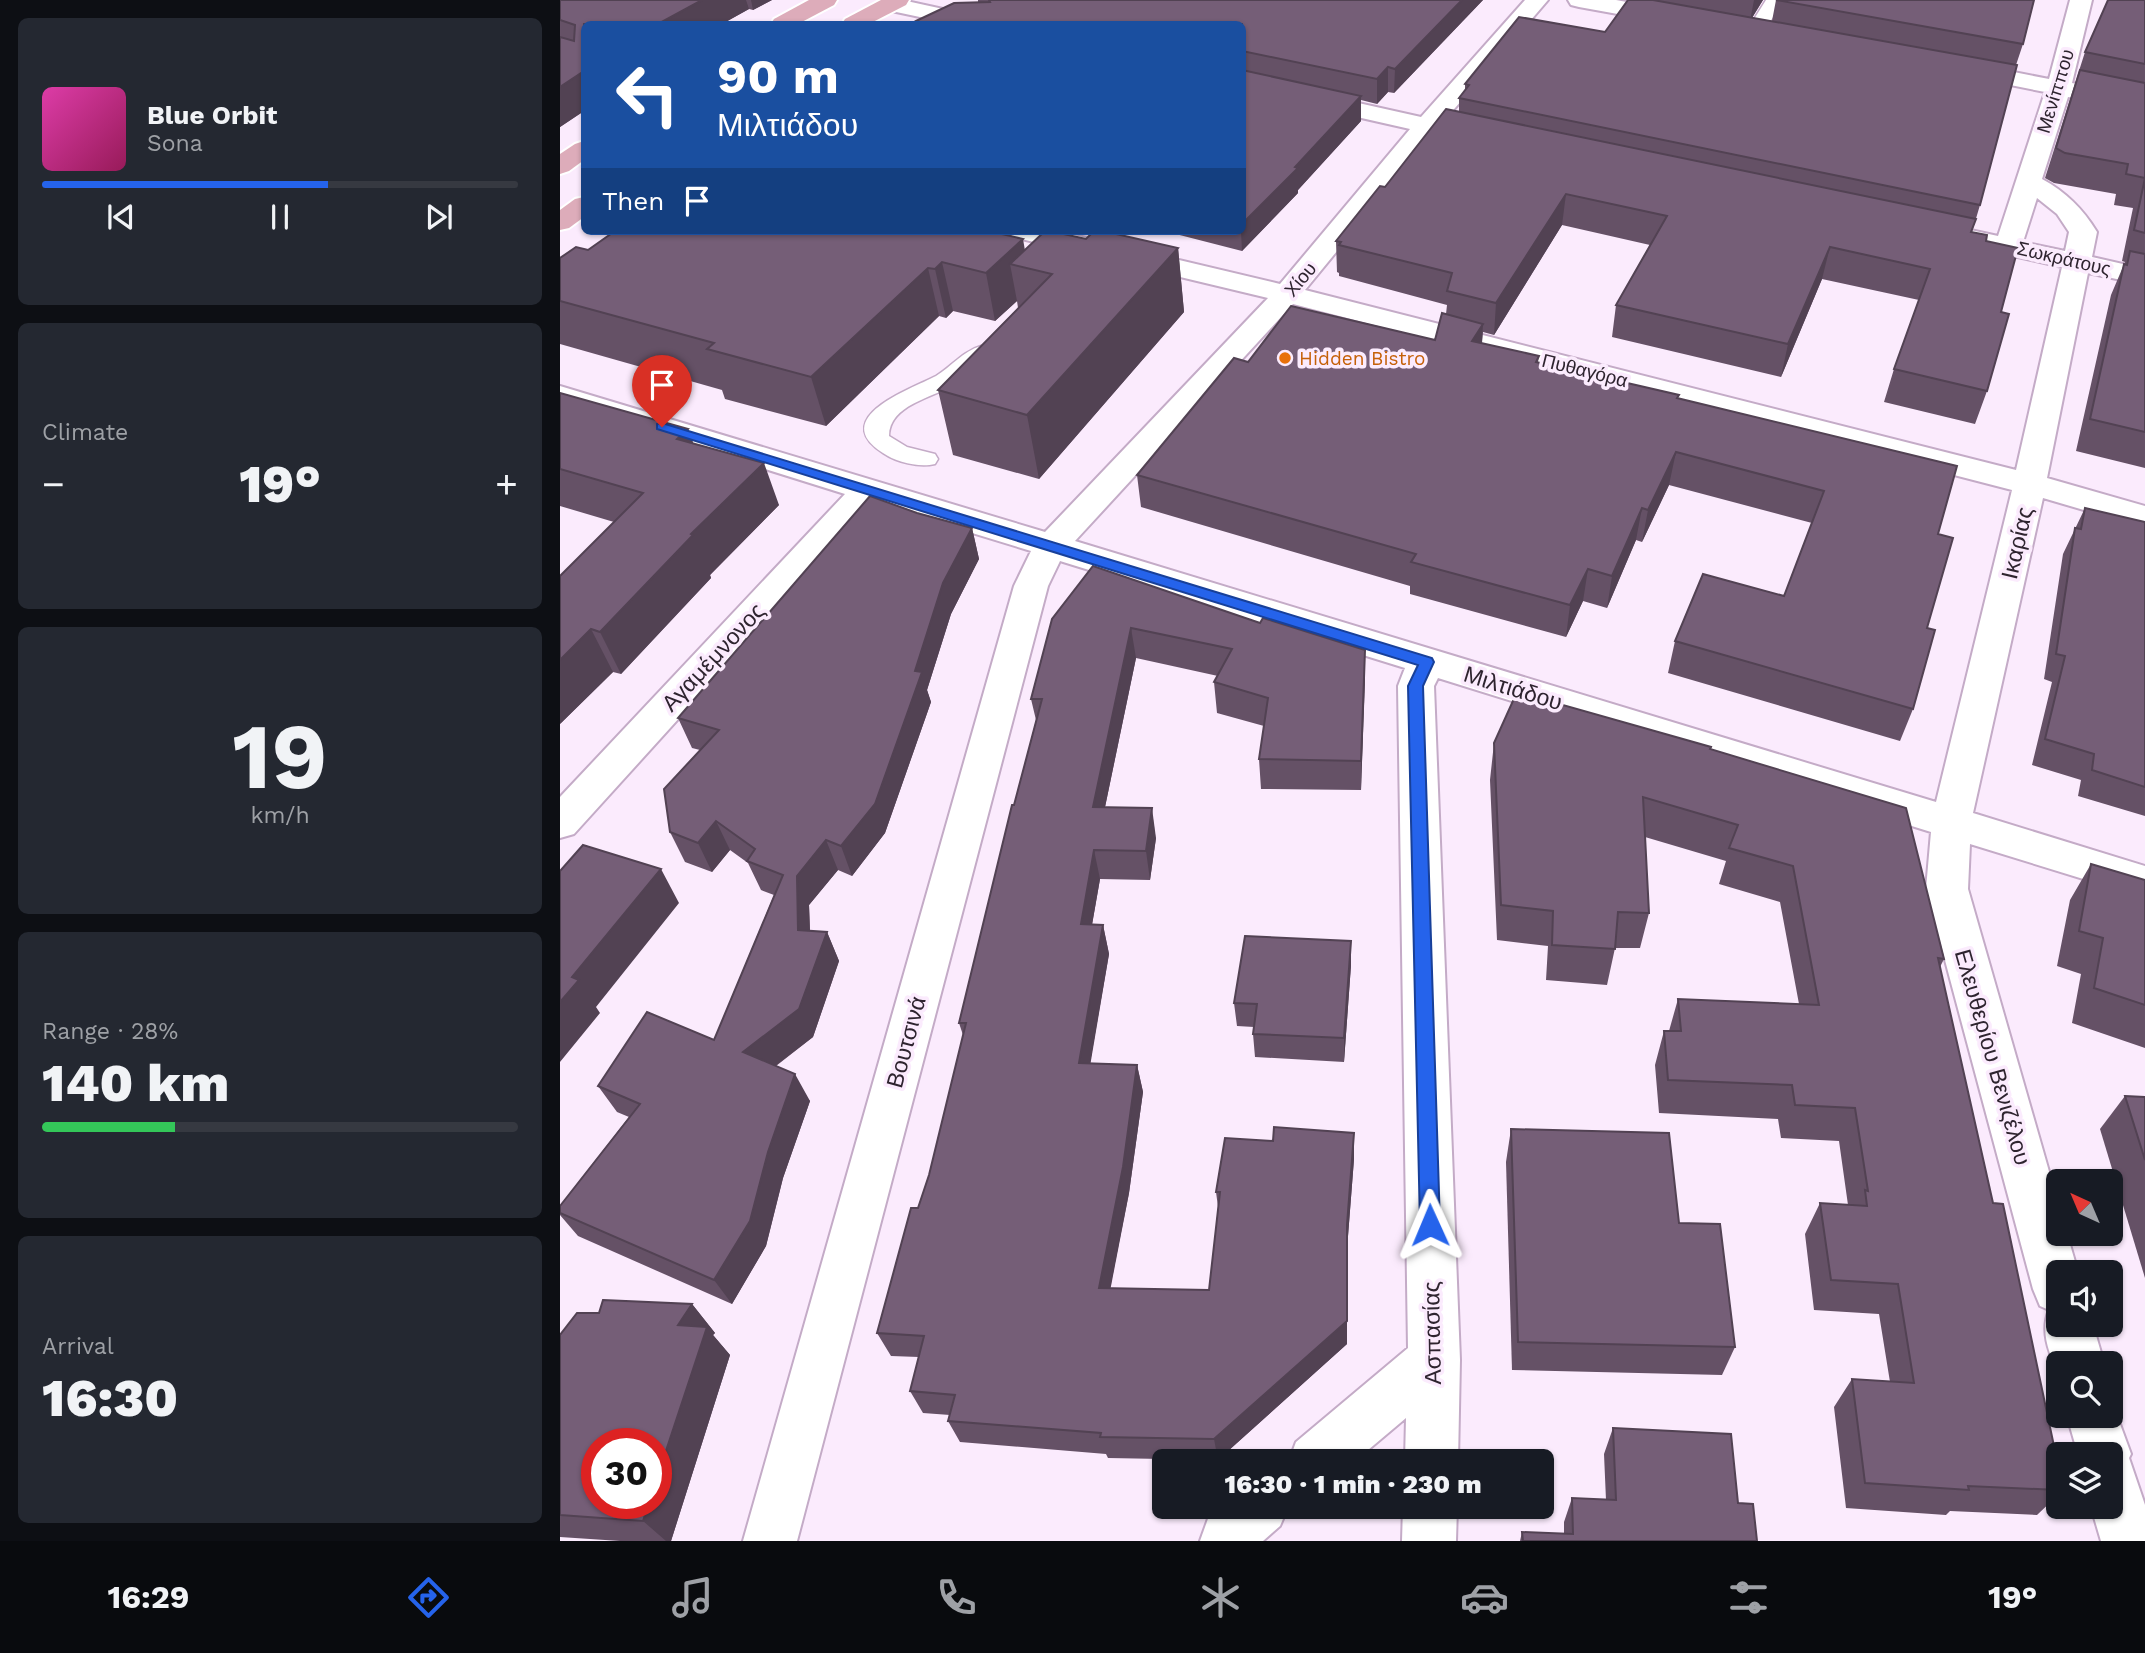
<!DOCTYPE html>
<meta charset="utf-8">
<style>
:root{--surface:#171b24;--page:#242831;--text:#f1f3f6;--muted:#9ea1a6;--line:#363941;--accent:#2563eb}
body{margin:0;font-family:"Work Sans",sans-serif;background:var(--page);color:var(--text);height:100vh;display:flex;flex-direction:column;font-size:26px;white-space:nowrap}
*{box-sizing:border-box;margin:0}
p{font-size:23px;color:var(--muted)}
.icon{flex:none;width:38px;height:38px;fill:none;stroke:currentColor;stroke-width:2;stroke-linecap:round;stroke-linejoin:round}
.map{position:relative;flex:1;overflow:hidden}
.panel{display:flex;flex-direction:column;gap:18px;padding:18px;background:#0d0f14;width:560px}
.panel>*{flex:none}
.top-card{position:absolute;left:21px;top:21px;width:665px;height:214px;border-radius:10px;box-shadow:0 2px 5px #0004;background:#1a4fa0;color:#fff;overflow:hidden}
.needle{width:46px;rotate:316deg}
.fabs{position:absolute;left:1486px;top:1169px;display:grid;gap:14px}
.fabs a{display:grid;place-items:center;width:77px;height:77px;border-radius:10px;background:var(--surface);box-shadow:0 2px 5px #0004;font-size:35px}
.speed{position:absolute;left:21px;top:1428px;display:flex;gap:14px;font-size:35px;font-weight:700;text-align:center}
.speed>*{display:grid;place-content:center;width:91px;height:91px;border-radius:50%;background:var(--surface);box-shadow:0 2px 5px #0004;line-height:1}
.speed .limit{border:10px solid #d22;background:#fff;color:#111}
.pin{position:absolute;display:grid;place-items:center;width:60px;height:60px;color:#fff;margin:-72px -30px;border-radius:50% 50% 50% 0;rotate:-45deg;box-shadow:0 0 7px #0007}
.pin .icon{rotate:45deg}
.me{position:absolute;width:77px;margin:-38px;rotate:359deg;stroke-linejoin:round;filter:drop-shadow(0 0 5px #0008)}
.turn{display:flex;align-items:center;gap:24px;height:147px;padding:0 21px;font-size:32px}
.turn .icon{width:91px;height:91px;stroke-width:2.5}
.turn b{display:block;font-size:49px;line-height:60px}
.then{display:flex;align-items:center;height:66px;padding:0 21px;background:#0003;gap:14px;font-size:26px}
.big{font-size:52px;font-weight:800;line-height:1.1}
.panel .card{flex:1;display:flex;flex-direction:column;justify-content:center;gap:10px;min-width:0;padding:0 24px;border-radius:10px;background:var(--page)}
.panel .dial{align-items:center;gap:0}
.dial b{font-size:91px;line-height:1}
.song{display:flex;align-items:center;gap:21px}
.cover{width:84px;height:84px;border-radius:10px;background:linear-gradient(135deg,hsl(320 70% 55%),hsl(330 70% 35%))}
.played{height:7px;border-radius:4px;background:linear-gradient(90deg,var(--accent) 60%,var(--line) 60%)}
.keys{display:flex;justify-content:space-around;direction:ltr}
.heat{display:flex;justify-content:space-between;align-items:center;font-size:38px;direction:ltr}
.charge{height:10px;border-radius:5px;background:linear-gradient(90deg,#34c759 28%,var(--line) 0)}
.trip{position:absolute;left:592px;top:1449px;width:402px;height:70px;border-radius:10px;background:var(--surface);box-shadow:0 2px 5px #0004;font-weight:800;line-height:70px;text-align:center}
.menu{display:flex;height:112px;justify-content:space-around;align-items:center;background:#090b0e;color:var(--muted)}
.menu .icon{width:49px;height:49px}
.menu .active{color:var(--accent)}
.menu b{font-size:32px;color:var(--text)}
main{display:flex;flex:1;min-height:0}
.map>svg:first-child{display:block}
.lines{fill:none;stroke-linecap:round;stroke-linejoin:round}
.lane-casing{stroke:#c4abc7;stroke-width:3}
.street-casing{stroke:#c4abc7;stroke-width:4}
.primary-casing{stroke:#fff;stroke-width:4}
.lane{fill:#fff;fill-rule:evenodd}
.street{fill:#fff;fill-rule:evenodd}
.primary{fill:#ddacba;fill-rule:evenodd}
.wall{fill:#655166}
.shaded-wall{fill:#524253}
.building{fill:#755e77;stroke:#524253;stroke-width:2}
.route{fill:#2563eb;stroke:#184099;stroke-width:2}
.food-dot{fill:#e8710a;stroke:#fbebfd;stroke-width:2.5}
.labels{text-anchor:middle;stroke-width:7;stroke-linejoin:round;paint-order:stroke}
.far-street-label{font-size:19px;fill:#2e242f;stroke:#fbebfd}
.far-food-label{font-size:19px;fill:#c56008;stroke:#fbebfd;text-anchor:start}
.street-label{font-size:23px;fill:#2e242f;stroke:#fbebfd}
</style>
<main>
<section class="panel">
<div class="card">
<div class="song"><i class="cover"></i><div><b>Blue Orbit</b><p>Sona</p></div></div>
<div class="played"></div>
<div class="keys"><svg class="icon" aria-label="previous" viewBox="0 0 24 24"><path d="M18 5L8 12l10 7zM5 5v14"/></svg><svg class="icon" aria-label="pause" viewBox="0 0 24 24"><path d="M8 5v14M16 5v14"/></svg><svg class="icon" aria-label="next" viewBox="0 0 24 24"><path d="M6 5l10 7-10 7zM19 5v14"/></svg></div>
</div>
<div class="card"><p>Climate</p>
<div class="heat"><a>−</a><b class="big">19°</b><a>+</a></div>
</div>
<div class="card dial"><b>19</b><p>km/h</p></div>
<div class="card"><p>Range · 28%</p><b class="big">140 km</b><div class="charge"></div></div>
<div class="card"><p>Arrival</p><b class="big">16:30</b></div>
</section>
<div class="map">
<svg width="1585" height="1541" viewBox="0 0 1585 1541">
<rect width="100%" height="100%" fill="#fbebfd"/>
<g class="lines">
<g class="lane-casing">
<g id="lane">
<polygon points="1206,0 1224,0 1201,36 1189,36 1186,32"/>
<path d="M421,346l8,2 3,5 -3,5c-12,9 -23,19 -35,27 -22,13 -65,20 -65,51l18,11 28,7 3,5 -3,5c-16,4 -39,-2 -52,-11 -55,-35 26,-63 53,-77 15,-9 27,-25 45,-30z"/>
</g>
</g>
<g class="street-casing">
<g id="street">
<polygon points="322,0 342,0 429,19 432,24 393,24 322,9 319,4"/>
<path d="M965,0h23l-105,122 14,3 3,5 -3,5 -9,2 -15,-3 -128,156 711,180 46,-203 -106,-24 -4,-6 4,-6 10,-2 32,7 47,-144 -90,-18 -4,-5 4,-5 8,-2 86,17 21,-79h22l-20,83 73,15v14l-77,-15 -26,82c24,13 41,30 55,53l-5,25 53,12v16l-57,-12 -41,205 98,28v22l-102,-30 -70,315 172,53v32l-175,-54 -2,45 90,314v31h9l11,38h-20v53h35l11,38h-46v11c-9,-22 -18,-42 -9,-64l-9,-4 -7,-17 -107,-400 5,-57 -493,-154 -4,8 26,674 -2,101h-53l1,-43 -51,43h-66l7,-19 112,-94 -10,-662 7,-18 -345,-107 -12,25 -251,955h-54l271,-955 17,-35 -157,-48 -300,331 -14,4v-41l285,-303 -285,-89v-19l485,146 223,-234 -255,-61 -4,-6h48l223,53 130,-155 -168,-38v-14l179,40zM1477,198l20,16 12,18 -4,19 -42,-9zM733,304l719,186 -76,312 -861,-261z"/>
<polygon points="1008,0 1056,0 1121,12 1124,17 1121,22 1113,24 1019,7 1011,5"/>
<polygon points="1550,1397 1571,1454 1569,1458 1585,1505 1585,1541 1541,1541 1531,1507 1550,1507 1550,1454 1518,1454 1507,1416 1550,1416"/>
<polygon points="659,1507 728,1507 720,1526 703,1541 640,1541 649,1516"/>
<polygon points="843,1507 897,1507 896,1541 842,1541"/>
</g>
</g>
<g class="primary-casing">
<g id="primary">
<polygon points="249,0 277,0 274,5 238,24 211,24 214,19"/>
<polygon points="321,0 349,0 346,5 309,24 282,24 285,19"/>
<polygon points="24,141 24,160 9,171 0,174 0,154 15,144"/>
<polygon points="24,197 24,217 9,228 0,230 0,210 15,199"/>
</g>
</g>
<use href="#lane" class="lane"/>
<use href="#street" class="street"/>
<use href="#primary" class="primary"/>
</g>
<g class="wall">
<polygon points="0,0 212,0 193,10 189,9 162,24 24,24 24,111 0,127"/>
<polygon points="418,0 923,0 834,93 828,92 817,104 801,100 801,121 738,190 738,193 682,251 604,231 682,231 682,24 418,3"/>
<polygon points="1068,0 1203,0 1192,18 1212,21 1216,0 1463,44 1456,65 1420,205 1412,232 1426,241 1441,312 1427,391 1415,424 1324,402 1334,369 1359,300 1262,279 1221,377 1052,337 1056,305 1090,245 1002,225 934,335 923,332 922,343 979,356 978,362 1118,399 1378,534 1367,628 1353,709 1340,741 1108,673 1115,641 1224,596 1252,523 1109,485 1082,542 1076,540 1047,608 1023,601 1006,637 850,594 850,586 581,507 577,475 688,362 875,340 886,314 887,305 779,276 779,273 777,272 776,241 825,187 899,111 899,98 905,91 905,84 1045,32"/>
<polygon points="1585,0 1585,468 1516,451 1551,295 1565,262 1562,261 1573,208 1554,205 1556,194 1494,183 1485,178 1525,52"/>
<polygon points="526,239 618,248 624,312 479,479 393,455 378,390 458,308 457,301 435,321 393,311 386,318 379,316 266,426 165,399 162,390 0,344 0,258 28,250 465,250"/>
<polygon points="0,393 128,429 133,443 219,505 150,575 151,578 61,674 53,672 0,724 54,522 0,506"/>
<polygon points="1525,508 1585,522 1585,816 1518,796 1521,780 1472,765 1492,682 1484,679 1503,554"/>
<polygon points="357,513 412,528 419,559 391,614 367,690 371,702 325,833 292,876 278,870 249,905 250,931 267,932 279,961 253,1037 216,1066 250,1101 223,1178 206,1246 172,1304 18,1236 0,1215 0,1206 69,1117 57,1112 38,1086 154,1040 214,895 201,890 188,863 170,850 152,872 125,862 110,832 140,750 132,748 118,718"/>
<polygon points="492,619 700,623 805,650 801,790 701,789 699,759 704,726 657,713 654,682 658,676 576,658 545,807 596,838 590,880 540,879 532,925 543,925 549,954 530,1063 577,1065 583,1092 569,1193 550,1288 649,1290 658,1207 656,1192 713,1141 794,1133 794,1159 787,1249 787,1344 658,1460 548,1458 546,1454 400,1442 388,1421 390,1415 363,1413 350,1391 359,1357 331,1356 317,1333 369,1175 403,1035 399,1023 476,720 471,699"/>
<polygon points="934,743 1151,749 1384,959 1380,967 1433,1203 1498,1465 1498,1495 1477,1515 1390,1511 1386,1515 1286,1508 1274,1407 1292,1379 1330,1382 1319,1314 1254,1310 1245,1234 1260,1203 1288,1205 1279,1141 1221,1138 1218,1119 1099,1113 1095,1065 1104,1031 1109,1031 1118,999 1239,1004 1220,902 1159,884 1166,861 1085,837 1089,913 1080,948 1055,948 1047,985 986,980 988,946 937,940 930,780"/>
<polygon points="1531,864 1585,880 1585,1048 1512,1023 1521,974 1497,966 1510,900"/>
<polygon points="791,965 784,1062 695,1057 693,1034 694,1027 677,1026 674,1003"/>
<polygon points="1565,1096 1585,1097 1585,1278 1540,1129"/>
<polygon points="951,1129 1119,1223 1175,1347 1162,1375 952,1370 946,1162"/>
<polygon points="132,1304 155,1333 153,1335 170,1355 111,1541 60,1541 0,1537 0,1335 39,1313"/>
<polygon points="1053,1428 1178,1503 1197,1541 960,1541 962,1532 1004,1534 1004,1522 1012,1498 1046,1500 1044,1454"/>
</g>
<g class="shaded-wall">
<polygon points="142,0 186,0 189,9 162,24 98,24"/>
<polygon points="191,0 212,0 193,10"/>
<polygon points="902,0 923,0 834,93 835,69"/>
<polygon points="1194,0 1203,0 1190,21"/>
<polygon points="828,67 828,92 817,104 817,79"/>
<polygon points="24,71 24,111 0,127 0,87"/>
<polygon points="801,96 801,121 738,190 738,193 682,251 681,231 682,231 682,224"/>
<polygon points="1006,194 1002,225 934,335 936,303"/>
<polygon points="463,239 468,268 450,264 457,301 435,321 426,273"/>
<polygon points="1270,247 1262,279 1221,377 1228,344"/>
<polygon points="618,248 624,312 479,479 467,415"/>
<polygon points="382,262 393,311 386,318 375,269"/>
<polygon points="368,268 379,316 266,426 251,377"/>
<polygon points="923,324 921,355 912,341"/>
<polygon points="128,429 144,472 117,439"/>
<polygon points="1116,452 1109,485 1082,542 1088,510"/>
<polygon points="204,463 219,505 150,575 151,578 61,674 40,632 131,534"/>
<polygon points="1082,508 1076,540 1047,608 1052,576"/>
<polygon points="412,528 419,559 391,614 367,690 371,702 325,833 292,876 281,846 355,671 383,583"/>
<polygon points="1028,569 1023,601 1006,637 1010,605"/>
<polygon points="571,628 576,658 539,836 533,807"/>
<polygon points="31,629 53,672 0,724 0,660"/>
<polygon points="805,650 805,681 801,790 801,761"/>
<polygon points="592,808 596,838 590,880 586,851"/>
<polygon points="156,821 170,850 152,872 138,843"/>
<polygon points="266,840 278,870 249,905 251,959 238,930 237,876"/>
<polygon points="534,850 540,879 527,953 521,924"/>
<polygon points="101,869 119,903 36,1007 40,1013 0,1062 0,1002 12,977"/>
<polygon points="543,925 549,954 526,1090 519,1063"/>
<polygon points="267,932 279,961 253,1037 198,1079 183,1052"/>
<polygon points="791,941 791,965 784,1062 784,1038"/>
<polygon points="577,1065 583,1092 569,1193 546,1312 539,1288"/>
<polygon points="235,1074 250,1101 223,1178 206,1246 172,1304 154,1280 208,1152"/>
<polygon points="794,1133 794,1159 787,1249 787,1344 658,1460 654,1439 787,1225"/>
<polygon points="132,1304 155,1333 153,1335 170,1355 111,1541 106,1541 83,1521 89,1503 96,1503 96,1481 118,1325"/>
</g>
<g class="building">
<polygon points="0,0 142,0 98,24 24,24 24,71 0,87 0,37 14,41 15,25 0,20"/>
<polygon points="429,0 902,0 835,69 828,67 817,79 682,51 682,24 351,24 356,21 394,3 430,2"/>
<polygon points="1068,0 1093,0 1457,65 1420,205 899,98 909,85 905,84 959,17 1045,32"/>
<polygon points="1216,0 1474,0 1463,44"/>
<polygon points="1548,0 1585,0 1585,64 1525,52"/>
<polygon points="682,70 801,96 735,167 738,168 682,224"/>
<polygon points="1520,70 1585,83 1585,178 1566,174 1568,164 1505,153 1496,148"/>
<polygon points="886,109 1416,219 1411,232 1427,235 1426,241 1458,248 1441,312 1449,314 1427,391 1334,369 1370,269 1270,247 1228,344 1056,305 1107,216 1006,194 936,303 887,291 892,273 779,245 781,242 776,241 820,186 825,187"/>
<polygon points="1585,178 1585,233 1574,230"/>
<polygon points="55,231 429,231 463,239 426,273 382,262 375,269 368,268 251,377 147,349 154,343 0,301 0,258 16,247 28,250"/>
<polygon points="485,231 490,231 526,239 534,231 543,231 618,248 467,415 378,390 492,274 450,264"/>
<polygon points="1570,251 1585,254 1585,432 1530,419 1564,264 1567,265"/>
<polygon points="731,306 875,340 882,313 923,324 912,341 979,356 976,362 1119,395 1117,398 1397,466 1378,534 1393,538 1367,628 1375,630 1353,709 1115,641 1143,574 1224,596 1264,491 1116,452 1088,510 1082,508 1052,576 1028,569 1010,605 851,562 856,554 577,475 674,358 688,362"/>
<polygon points="0,393 128,429 117,439 204,463 131,534 133,535 40,632 31,629 0,660 0,576 83,493 0,469"/>
<polygon points="310,496 357,513 412,528 383,583 355,671 362,672 315,804 281,846 266,840 237,876 238,930 267,932 239,1009 183,1052 235,1074 208,1152 190,1221 154,1280 0,1213 0,1206 80,1104 38,1086 87,1012 154,1040 223,875 187,861 195,849 156,821 138,843 110,832 104,789 159,730 118,718"/>
<polygon points="1525,508 1585,522 1585,787 1532,770 1534,754 1485,739 1505,656 1496,654 1515,528 1521,529"/>
<polygon points="533,566 700,623 703,618 805,650 801,761 699,759 708,698 654,682 672,649 571,628 533,807 592,808 586,851 534,850 521,924 543,925 519,1063 577,1065 563,1167 539,1288 649,1290 660,1192 656,1192 665,1138 713,1141 714,1127 794,1133 787,1225 787,1321 654,1439 540,1437 541,1433 388,1421 395,1395 350,1391 364,1336 317,1333 351,1208 358,1208 369,1175 406,1023 399,1023 452,805 454,805 482,699 471,699 492,619"/>
<polygon points="957,692 1151,747 1150,749 1346,808 1384,959 1378,958 1433,1203 1443,1204 1498,1465 1498,1490 1408,1486 1409,1490 1305,1483 1292,1379 1354,1383 1338,1284 1271,1280 1260,1203 1307,1206 1305,1190 1308,1191 1295,1108 1235,1105 1232,1085 1108,1080 1104,1031 1121,1031 1118,999 1259,1005 1233,866 1169,848 1178,825 1083,797 1089,913 1058,912 1055,949 992,945 993,911 941,905 934,743"/>
<polygon points="23,845 101,869 12,977 19,980 0,1002 0,871"/>
<polygon points="1531,864 1585,880 1585,1005 1534,988 1543,938 1519,931"/>
<polygon points="685,936 791,941 784,1038 693,1034 697,1004 674,1003"/>
<polygon points="1565,1096 1585,1097 1585,1160"/>
<polygon points="951,1129 1109,1133 1119,1223 1160,1224 1175,1347 958,1342"/>
<polygon points="43,1300 132,1304 118,1325 147,1327 96,1481 96,1444 37,1444 37,1503 89,1503 83,1521 0,1515 0,1335 17,1313 39,1313"/>
<polygon points="1053,1428 1171,1434 1178,1503 1193,1504 1197,1541 963,1541 962,1532 1013,1534 1012,1498 1056,1500"/>
</g>
<polygon class="route" points="102,423 872,658 874,662 863,686 880,1225 877,1232 870,1234 863,1232 860,1225 848,686 858,665 97,429 97,424"/>
<circle class="food-dot" cx="725" cy="358" r="7"/>
<g class="labels">
<g class="far-street-label">
<text transform="translate(1495 91) rotate(-73)" y="7">Μενίππου</text>
<text transform="translate(1504 258) rotate(13)" y="7">Σωκράτους</text>
<text transform="translate(740 279) rotate(-50)" y="7">Χίου</text>
<text transform="translate(1025 370) rotate(14)" y="7">Πυθαγόρα</text>
</g>
<g class="far-food-label">
<text x="739" y="365">Hidden Bistro</text>
</g>
<g class="street-label">
<text transform="translate(1457 543) rotate(-77)" y="8">Ικαρίας</text>
<text transform="translate(153 657) rotate(-47)" y="8">Αγαμέμνονος</text>
<text transform="translate(953 688) rotate(17)" y="8">Μιλτιάδου</text>
<text transform="translate(346 1042) rotate(-75)" y="8">Βουτσινά</text>
<text transform="translate(1433 1057) rotate(74)" y="8">Ελευθερίου Βενιζέλου</text>
<text transform="translate(872 1333) rotate(-91)" y="8">Ασπασίας</text>
</g>
</g>
</svg>
<div class="fabs">
<a><svg class="needle" viewBox="-14 -14 28 28"><path d="M0-13l5 13h-10z" fill="#e53935"/><path d="M0 13l5-13h-10z" fill="#9ea1a6"/></svg></a>
<a><svg class="icon" aria-label="sound" viewBox="0 0 24 24"><path d="M4 9h4l5-4v14l-5-4H4zM17 9q2 3 0 6"/></svg></a>
<a><svg class="icon" aria-label="search" viewBox="0 0 24 24"><circle cx="10" cy="10" r="6"/><path d="M15 15l6 6"/></svg></a>
<a><svg class="icon" aria-label="layers" viewBox="0 0 24 24"><path d="M12 4l9 5-9 5-9-5zM3 14l9 5 9-5"/></svg></a>
</div>
<div class="speed"><div class="limit">30</div></div>
<div class="pin" style="left:102px;top:427px;background:#d93025"><svg class="icon" aria-label="arrive" viewBox="0 0 24 24"><path d="M6 21V4h12l-3 4 3 4H6"/></svg></div>
<svg class="me" style="left:870px;top:1225px" viewBox="-20 -20 40 40"><path d="M0-17L14 15 0 8-14 15z" fill="#2563eb" stroke="#fff" stroke-width="4"/></svg>
<div class="trip">16:30 · 1 min · 230 m</div>
<div class="top-card">
<div class="turn"><svg class="icon" aria-label="left" viewBox="0 0 24 24"><path d="M17 20v-9H6M10 6l-5 5 5 5"/></svg><div><b>90 m</b>Μιλτιάδου</div></div>
<div class="then">Then<svg class="icon" aria-label="arrive" viewBox="0 0 24 24"><path d="M6 21V4h12l-3 4 3 4H6"/></svg></div>
</div>
</div>
</main>
<nav class="menu">
<b>16:29</b>
<svg class="icon active" aria-label="directions" viewBox="0 0 24 24"><path d="M12 3l9 9-9 9-9-9zM9 14v-3h6M13 9l2 2-2 2"/></svg>
<svg class="icon" aria-label="music" viewBox="0 0 24 24"><path d="M9 18V5l10-2v13"/><circle cx="6" cy="18" r="3"/><circle cx="16" cy="16" r="3"/></svg>
<svg class="icon" aria-label="phone" viewBox="0 0 24 24"><path d="M5 4h4l2 5-3 2q2 4 5 5l2-3 5 2v4C11 20 4 13 5 4z"/></svg>
<svg class="icon" aria-label="climate" viewBox="0 0 24 24"><path d="M12 3v18M4 7l16 10M4 17L20 7"/></svg>
<svg class="icon" aria-label="car" viewBox="0 0 24 24"><path d="M5 17H2v-5l4-1 3-4h7l3 4 3 1v5h-3M9 17h6M6 11h13"/><circle cx="7" cy="17" r="2"/><circle cx="17" cy="17" r="2"/></svg>
<svg class="icon" aria-label="filters" viewBox="0 0 24 24"><path d="M4 7h16M4 17h16"/><circle cx="9" cy="7" r="2"/><circle cx="15" cy="17" r="2"/></svg>
<b>19°</b>
</nav>
